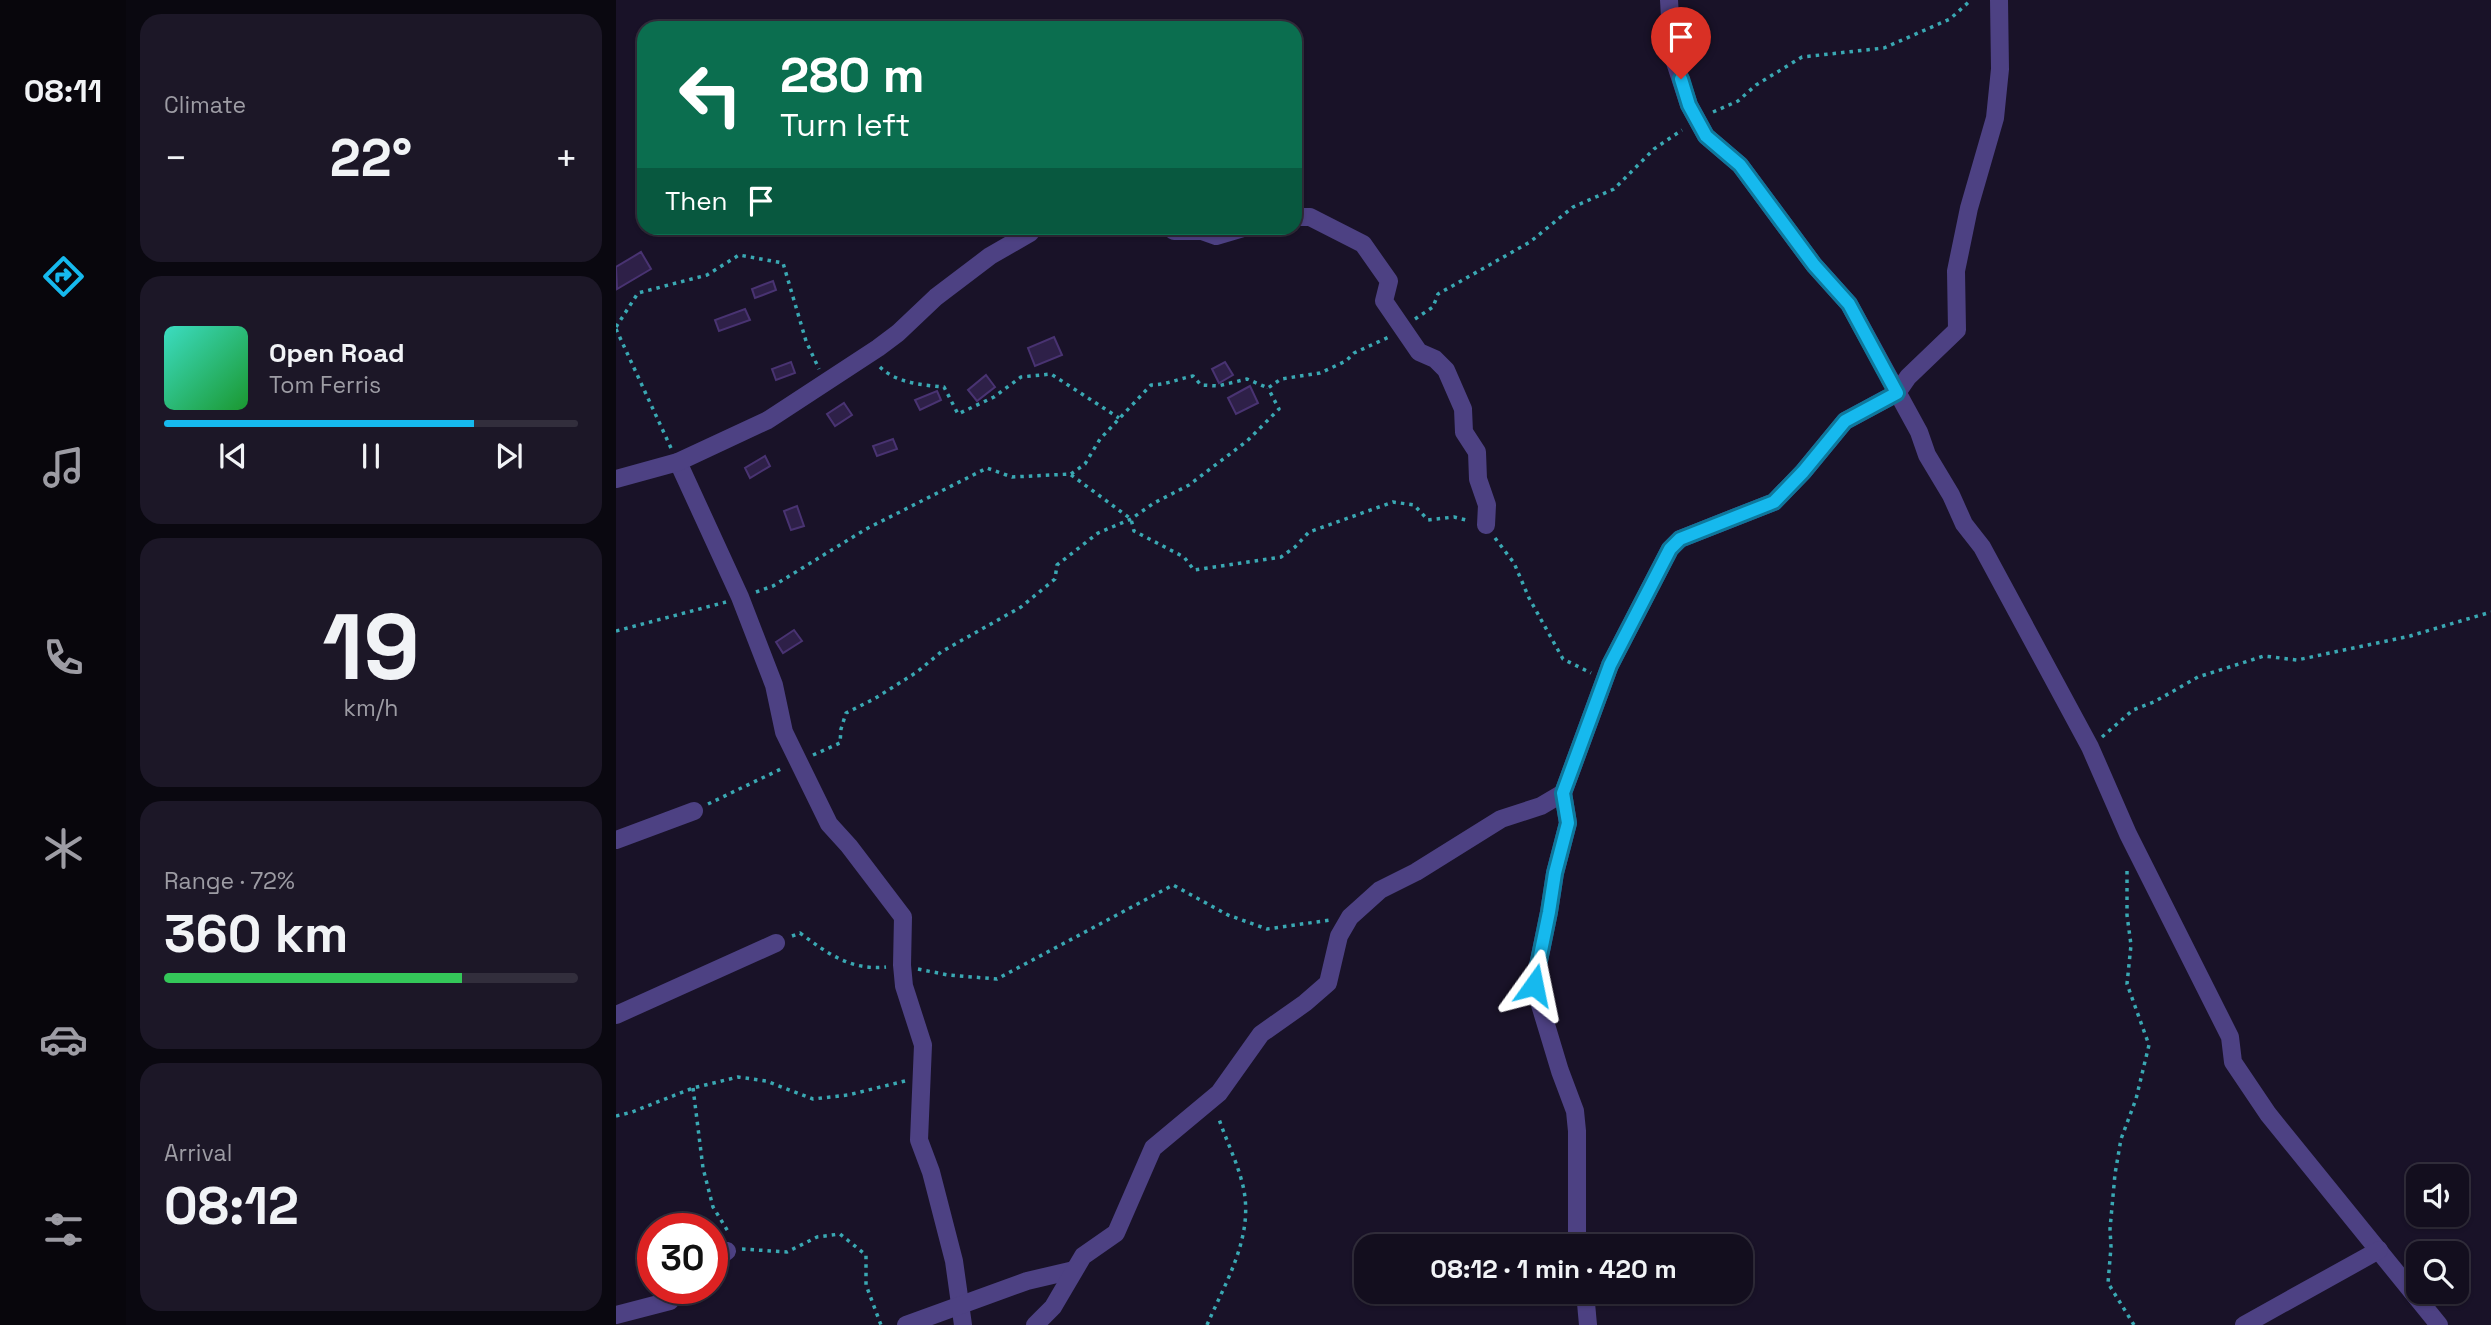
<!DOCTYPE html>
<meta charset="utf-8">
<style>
:root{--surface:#130e1e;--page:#1c1727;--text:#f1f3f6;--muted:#9d9ca4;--line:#322e3c;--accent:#16b9ee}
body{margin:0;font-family:"Space Grotesk",sans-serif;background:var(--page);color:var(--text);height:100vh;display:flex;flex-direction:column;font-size:26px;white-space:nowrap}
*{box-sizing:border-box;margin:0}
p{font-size:23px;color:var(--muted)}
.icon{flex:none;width:38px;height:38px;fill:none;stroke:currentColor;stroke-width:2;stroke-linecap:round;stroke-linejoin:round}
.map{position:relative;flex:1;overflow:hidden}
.side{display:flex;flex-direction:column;gap:14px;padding:14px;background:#0a0810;width:490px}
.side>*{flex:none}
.banner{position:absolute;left:21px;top:21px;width:665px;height:214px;border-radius:21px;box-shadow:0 2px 5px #0004,0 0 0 2px var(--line);background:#0b6e4f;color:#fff;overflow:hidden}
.fabs{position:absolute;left:1790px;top:1164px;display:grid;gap:14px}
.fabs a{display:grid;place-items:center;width:63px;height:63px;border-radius:14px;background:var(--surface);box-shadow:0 2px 5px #0004,0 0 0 2px var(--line);font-size:35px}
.speed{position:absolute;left:21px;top:1213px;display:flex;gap:14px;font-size:35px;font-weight:700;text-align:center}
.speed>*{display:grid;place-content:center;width:91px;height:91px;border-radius:50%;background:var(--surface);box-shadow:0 2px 5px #0004,0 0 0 2px var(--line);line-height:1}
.speed .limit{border:10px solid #d22;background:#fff;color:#111}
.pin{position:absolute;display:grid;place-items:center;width:60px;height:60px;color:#fff;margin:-72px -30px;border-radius:50% 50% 50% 0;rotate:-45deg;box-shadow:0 0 7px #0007}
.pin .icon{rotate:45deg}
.me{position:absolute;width:77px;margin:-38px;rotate:12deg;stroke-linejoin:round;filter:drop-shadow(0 0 5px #0008)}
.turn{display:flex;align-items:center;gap:24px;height:147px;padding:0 28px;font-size:32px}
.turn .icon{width:91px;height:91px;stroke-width:2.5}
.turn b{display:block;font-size:49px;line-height:60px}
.then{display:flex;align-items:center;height:66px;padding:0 28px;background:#0003;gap:14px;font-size:26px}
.big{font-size:52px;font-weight:800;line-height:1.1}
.side .card{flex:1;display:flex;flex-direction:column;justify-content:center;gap:10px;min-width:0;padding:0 24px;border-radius:21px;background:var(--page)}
.side .dial{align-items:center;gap:0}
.dial b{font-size:91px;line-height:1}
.song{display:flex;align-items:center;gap:21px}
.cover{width:84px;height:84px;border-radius:10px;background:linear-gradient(135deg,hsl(170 70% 55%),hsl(130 70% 35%))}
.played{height:7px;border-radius:4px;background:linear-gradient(90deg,var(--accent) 75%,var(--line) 75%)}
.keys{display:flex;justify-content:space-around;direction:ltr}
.heat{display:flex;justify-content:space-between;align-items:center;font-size:38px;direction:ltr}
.charge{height:10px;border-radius:5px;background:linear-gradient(90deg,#34c759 72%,var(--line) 0)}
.trip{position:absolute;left:738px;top:1234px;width:399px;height:70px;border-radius:21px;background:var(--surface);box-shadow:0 2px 5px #0004,0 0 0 2px var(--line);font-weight:800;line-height:70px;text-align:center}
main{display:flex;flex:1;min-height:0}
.tabs{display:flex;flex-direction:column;width:126px;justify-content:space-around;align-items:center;background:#08060c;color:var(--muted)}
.tabs .icon{width:49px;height:49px}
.tabs .current{color:var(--accent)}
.tabs b{font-size:32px;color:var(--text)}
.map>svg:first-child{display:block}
.building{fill:#2e2048;stroke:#493372;stroke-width:2}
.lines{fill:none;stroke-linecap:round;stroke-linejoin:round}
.path{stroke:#3aa8b3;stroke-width:3.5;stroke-dasharray:3.5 5;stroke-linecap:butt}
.minor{stroke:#4d4183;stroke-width:18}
.route-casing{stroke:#0e789b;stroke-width:18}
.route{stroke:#16b9ee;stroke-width:12}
</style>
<main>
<nav class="tabs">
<b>08:11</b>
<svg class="icon current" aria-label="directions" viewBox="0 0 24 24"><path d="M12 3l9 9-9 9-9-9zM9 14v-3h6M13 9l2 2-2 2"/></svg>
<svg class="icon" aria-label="music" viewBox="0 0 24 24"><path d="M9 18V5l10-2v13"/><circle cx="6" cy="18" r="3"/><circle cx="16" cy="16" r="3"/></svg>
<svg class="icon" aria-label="phone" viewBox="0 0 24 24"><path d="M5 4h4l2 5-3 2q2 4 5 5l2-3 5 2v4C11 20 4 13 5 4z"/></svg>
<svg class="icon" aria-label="climate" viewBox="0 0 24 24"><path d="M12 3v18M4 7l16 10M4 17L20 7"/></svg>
<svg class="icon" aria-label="car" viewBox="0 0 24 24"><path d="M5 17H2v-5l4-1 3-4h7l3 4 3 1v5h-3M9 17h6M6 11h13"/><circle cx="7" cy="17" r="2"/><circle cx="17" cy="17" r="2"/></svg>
<svg class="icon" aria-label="filters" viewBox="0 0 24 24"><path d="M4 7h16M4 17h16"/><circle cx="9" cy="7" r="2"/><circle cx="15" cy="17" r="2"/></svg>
</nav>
<section class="side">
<div class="card"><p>Climate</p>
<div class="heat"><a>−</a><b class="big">22°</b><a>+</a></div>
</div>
<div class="card">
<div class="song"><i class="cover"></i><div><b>Open Road</b><p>Tom Ferris</p></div></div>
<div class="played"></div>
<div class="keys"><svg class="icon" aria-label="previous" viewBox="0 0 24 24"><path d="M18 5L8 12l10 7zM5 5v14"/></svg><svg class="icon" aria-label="pause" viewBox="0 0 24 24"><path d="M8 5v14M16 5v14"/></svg><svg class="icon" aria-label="next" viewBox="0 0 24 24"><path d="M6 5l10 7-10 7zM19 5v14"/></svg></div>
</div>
<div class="card dial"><b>19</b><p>km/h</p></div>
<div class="card"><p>Range · 72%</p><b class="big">360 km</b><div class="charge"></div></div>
<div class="card"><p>Arrival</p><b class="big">08:12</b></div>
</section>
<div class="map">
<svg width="1875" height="1325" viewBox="0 0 1875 1325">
<rect width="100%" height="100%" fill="#191228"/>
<g class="building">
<polygon points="25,252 35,269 1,289 0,267"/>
<polygon points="157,281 160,290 139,298 136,289"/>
<polygon points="129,309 134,320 103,331 99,320"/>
<polygon points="438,337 446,355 419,366 412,348"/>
<polygon points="175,362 179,373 160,380 156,369"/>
<polygon points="609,362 617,375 603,383 596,369"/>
<polygon points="370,375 379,387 361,401 352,390"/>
<polygon points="634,386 642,403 620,414 612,398"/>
<polygon points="321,391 325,400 304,410 299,400"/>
<polygon points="228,403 236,415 219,426 211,414"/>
<polygon points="277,439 281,449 261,456 257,446"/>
<polygon points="149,456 154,466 134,478 129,468"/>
<polygon points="181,506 188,526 175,530 168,511"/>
<polygon points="178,630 186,641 167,653 160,642"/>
</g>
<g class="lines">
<g class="path">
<polyline points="1097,112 1122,101 1140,85 1186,57 1268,48 1334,19 1355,0"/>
<polyline points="799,319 817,307 822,294 914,242 957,207 998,189 1038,149 1066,130"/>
<polyline points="0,327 22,293 91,275 123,255 167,263 190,341 203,369"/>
<polyline points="0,329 55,448"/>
<path d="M264,367c16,16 42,18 64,20l14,27 36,-17 27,-20 30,-3 68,44"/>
<path d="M455,474l14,-10 15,-25 51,-54c15,0 26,-6 42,-9l8,9 17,1 29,-7 21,9 13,-9 39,-6 26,-12 8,-8 35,-16"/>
<polyline points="879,538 898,563 913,598 947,659 975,673"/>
<polyline points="140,592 157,586 250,529 371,468 396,477 454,474 515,519 518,531 568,557 578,570 665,557 679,547 693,532 777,502 798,505 812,520 838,517 854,521"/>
<polyline points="0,631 110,602"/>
<polyline points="1486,737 1517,710 1538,702 1582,677 1648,656 1681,660 1794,636 1875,612"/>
<polyline points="197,755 224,743 225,729 230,713 258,699 301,672 325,652 405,607 439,579 441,565 482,533 515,519 538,503 573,485 631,441 663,409 652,388"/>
<polyline points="92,804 167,768"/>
<polyline points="1511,871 1511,915 1515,945 1511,984 1533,1045 1520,1099 1505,1139 1499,1174 1494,1229 1495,1247 1492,1283 1518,1325"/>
<path d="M176,936l8,-3c27,20 51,38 86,34"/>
<polyline points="302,969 332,975 381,979 557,885 612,915 651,929 714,920"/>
<polyline points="77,1088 87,1168 97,1207 113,1233"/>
<polyline points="0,1116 16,1112 77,1088 122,1077 150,1081 197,1099 232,1095 289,1081"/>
<polyline points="126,1249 171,1252 201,1237 224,1234 250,1255 250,1285 265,1325"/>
<path d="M591,1325c20,-46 49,-92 35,-143 -6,-23 -17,-44 -24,-66"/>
</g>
<g class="minor">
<polyline points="1053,0 1056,53 1073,105 1090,136 1124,165 1198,265 1233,304 1303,432 1311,455 1335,495 1348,524 1366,547 1474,747 1512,834 1614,1037 1617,1062 1652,1114 1823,1325"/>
<polyline points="679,217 694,217 747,244 773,281 768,301 803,352 819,359 830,370 847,409 848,432 861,452 862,479 871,505 870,525"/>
<polyline points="554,228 558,231 586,231 600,236 627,228"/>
<polyline points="62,462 124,597 158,685 168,732 213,824 233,846 287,917 286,965 288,986 307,1045 303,1140 315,1172 338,1261 347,1325"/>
<polyline points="0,479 62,462 152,420 262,348 282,333 320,297 374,256 414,233 418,228"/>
<polyline points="947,793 952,823 939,873 933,912 918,985 944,1071 959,1111 961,1131 961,1246"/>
<polyline points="0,840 78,811"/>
<polyline points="0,1015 160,943"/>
<polyline points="96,1262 111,1251"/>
<polyline points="969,1292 972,1325"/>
<polyline points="0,1315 54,1301 66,1288"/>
<polyline points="290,1325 411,1281 458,1270"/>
<polyline points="419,1325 437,1307 467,1256 500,1233 537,1148 603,1093 645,1034 689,1003 712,983 723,936 734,917 764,890 800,872 885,819 925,806 947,793 994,665 1054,549 1064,539 1158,502 1187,472 1229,421 1281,393 1292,377 1341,330 1340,271 1353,208 1379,118 1384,69 1383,0"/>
<polyline points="1628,1325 1763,1250"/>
</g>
</g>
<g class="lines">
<g class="route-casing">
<polyline id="route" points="918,985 933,912 939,873 952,823 947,793 994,665 1054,549 1064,539 1158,502 1187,472 1229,421 1281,393 1233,304 1198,265 1124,165 1090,136 1073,105 1065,79"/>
</g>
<use href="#route" class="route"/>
</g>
</svg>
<div class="fabs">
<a><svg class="icon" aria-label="sound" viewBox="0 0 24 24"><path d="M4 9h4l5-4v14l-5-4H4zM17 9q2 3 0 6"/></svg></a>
<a><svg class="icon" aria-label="search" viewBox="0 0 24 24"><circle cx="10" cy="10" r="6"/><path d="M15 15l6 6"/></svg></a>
</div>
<div class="speed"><div class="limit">30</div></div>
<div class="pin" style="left:1065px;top:79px;background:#d93025"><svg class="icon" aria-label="arrive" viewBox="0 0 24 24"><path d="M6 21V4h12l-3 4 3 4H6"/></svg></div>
<svg class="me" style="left:918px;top:985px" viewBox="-20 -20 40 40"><path d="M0-17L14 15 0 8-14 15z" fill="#16b9ee" stroke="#fff" stroke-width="4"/></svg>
<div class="trip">08:12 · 1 min · 420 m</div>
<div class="banner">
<div class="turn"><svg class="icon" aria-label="left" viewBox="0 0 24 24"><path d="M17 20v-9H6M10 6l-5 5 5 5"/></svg><div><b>280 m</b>Turn left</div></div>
<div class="then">Then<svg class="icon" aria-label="arrive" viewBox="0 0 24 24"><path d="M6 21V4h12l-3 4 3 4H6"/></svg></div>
</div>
</div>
</main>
